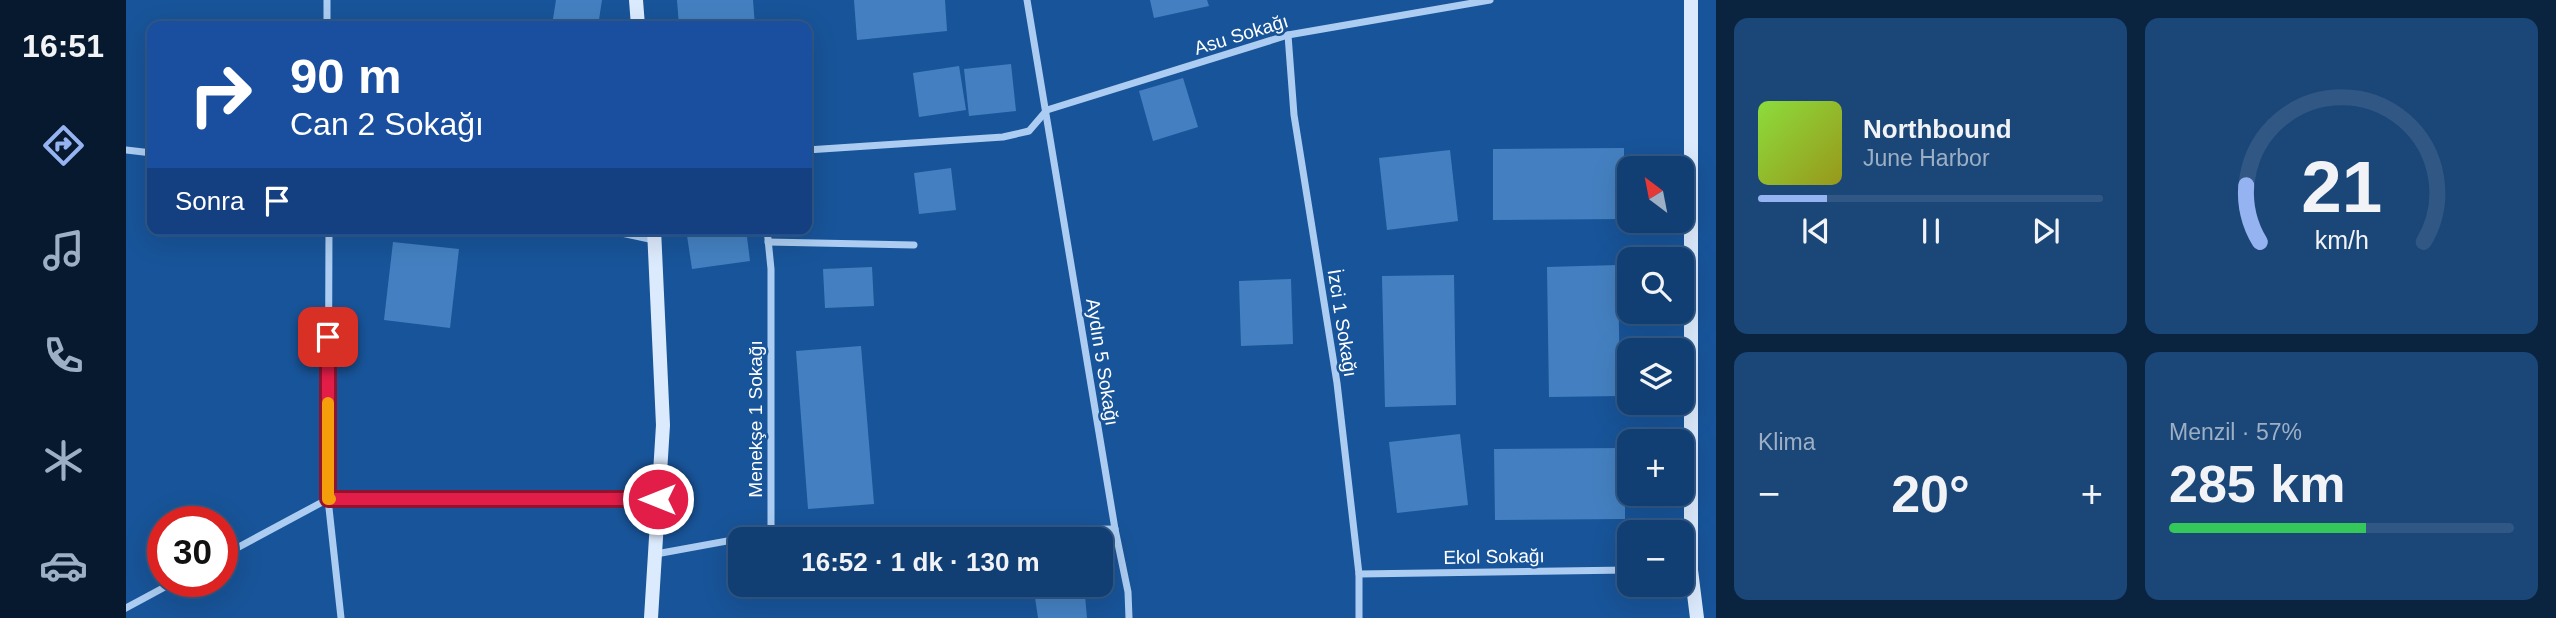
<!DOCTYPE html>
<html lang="tr">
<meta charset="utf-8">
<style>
:root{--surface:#123f73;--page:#1b4678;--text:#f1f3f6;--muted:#9cafc4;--line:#315885;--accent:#95b2f1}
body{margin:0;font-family:Arial,sans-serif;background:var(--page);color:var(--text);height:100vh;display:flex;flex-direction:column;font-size:26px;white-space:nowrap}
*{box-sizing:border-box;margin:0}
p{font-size:23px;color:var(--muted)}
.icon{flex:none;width:38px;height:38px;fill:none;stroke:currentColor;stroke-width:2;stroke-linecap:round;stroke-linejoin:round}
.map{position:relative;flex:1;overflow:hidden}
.details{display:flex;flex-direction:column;gap:18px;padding:18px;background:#0a233f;width:840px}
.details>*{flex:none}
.guide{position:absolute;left:21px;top:21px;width:665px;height:214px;border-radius:14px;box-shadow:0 7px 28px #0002,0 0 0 2px var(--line);background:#1a4fa0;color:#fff;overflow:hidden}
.needle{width:46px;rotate:328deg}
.fabs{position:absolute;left:1491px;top:156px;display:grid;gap:14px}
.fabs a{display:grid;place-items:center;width:77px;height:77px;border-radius:14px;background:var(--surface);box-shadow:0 7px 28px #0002,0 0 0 2px var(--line);font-size:35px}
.speed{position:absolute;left:21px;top:506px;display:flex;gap:14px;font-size:35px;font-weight:700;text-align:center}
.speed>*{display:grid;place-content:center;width:91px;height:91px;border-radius:50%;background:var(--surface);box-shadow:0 7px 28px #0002,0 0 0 2px var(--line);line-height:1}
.speed .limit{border:10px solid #d22;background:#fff;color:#111}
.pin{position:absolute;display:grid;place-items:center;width:60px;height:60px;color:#fff;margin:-30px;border-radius:14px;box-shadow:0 4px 10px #0006}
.me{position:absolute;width:77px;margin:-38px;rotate:270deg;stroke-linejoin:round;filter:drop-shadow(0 0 5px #0008)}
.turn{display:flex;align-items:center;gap:24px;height:147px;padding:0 28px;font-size:32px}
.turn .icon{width:91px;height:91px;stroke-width:2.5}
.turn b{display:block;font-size:49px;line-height:60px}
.then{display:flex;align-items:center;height:66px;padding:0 28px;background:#0003;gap:14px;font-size:26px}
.big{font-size:52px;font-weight:700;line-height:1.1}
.details .widget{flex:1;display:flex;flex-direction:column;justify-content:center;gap:10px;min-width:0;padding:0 24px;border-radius:14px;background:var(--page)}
.details .dial{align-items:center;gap:0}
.dial svg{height:182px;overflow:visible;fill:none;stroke:var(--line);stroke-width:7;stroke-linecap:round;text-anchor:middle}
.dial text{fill:var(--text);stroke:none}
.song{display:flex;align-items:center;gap:21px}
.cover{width:84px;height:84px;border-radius:10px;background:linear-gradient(135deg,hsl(90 70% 55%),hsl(60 70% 35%))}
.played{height:7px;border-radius:4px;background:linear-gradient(90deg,var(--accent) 20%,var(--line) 20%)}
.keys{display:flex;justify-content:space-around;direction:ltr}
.heat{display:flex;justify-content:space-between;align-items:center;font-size:38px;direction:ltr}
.charge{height:10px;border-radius:5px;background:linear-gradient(90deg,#34c759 57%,var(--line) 0)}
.details .tiles{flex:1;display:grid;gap:18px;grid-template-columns:repeat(2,1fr)}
.trip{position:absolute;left:602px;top:527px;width:385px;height:70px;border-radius:14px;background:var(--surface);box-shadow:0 7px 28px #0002,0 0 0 2px var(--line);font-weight:700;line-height:70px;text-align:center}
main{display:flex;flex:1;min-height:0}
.tab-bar{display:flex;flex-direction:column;width:126px;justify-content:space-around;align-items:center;background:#07192e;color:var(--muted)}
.tab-bar .icon{width:49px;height:49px}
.tab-bar .active{color:var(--accent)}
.tab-bar b{font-size:32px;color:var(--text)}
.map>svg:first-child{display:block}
.building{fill:#4480c1}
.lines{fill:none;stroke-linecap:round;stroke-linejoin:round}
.street{stroke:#accdf1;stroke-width:7}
.secondary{stroke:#dbeafc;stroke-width:14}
.route-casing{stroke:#92132f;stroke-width:18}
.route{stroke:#e11d48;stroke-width:12}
.slow{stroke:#f59e0b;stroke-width:12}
.labels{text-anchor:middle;stroke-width:5;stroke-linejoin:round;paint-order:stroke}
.street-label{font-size:19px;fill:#fff;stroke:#185499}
</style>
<main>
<nav class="tab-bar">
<b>16:51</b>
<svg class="icon active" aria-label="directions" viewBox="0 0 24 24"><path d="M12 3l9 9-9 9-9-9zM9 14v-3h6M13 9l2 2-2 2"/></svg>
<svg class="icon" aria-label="music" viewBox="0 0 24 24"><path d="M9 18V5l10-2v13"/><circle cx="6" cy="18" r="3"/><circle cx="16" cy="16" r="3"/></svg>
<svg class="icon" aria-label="phone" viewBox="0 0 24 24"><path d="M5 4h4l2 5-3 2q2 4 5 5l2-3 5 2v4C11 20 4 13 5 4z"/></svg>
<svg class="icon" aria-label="climate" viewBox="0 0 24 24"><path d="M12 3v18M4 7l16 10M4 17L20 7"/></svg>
<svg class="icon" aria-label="car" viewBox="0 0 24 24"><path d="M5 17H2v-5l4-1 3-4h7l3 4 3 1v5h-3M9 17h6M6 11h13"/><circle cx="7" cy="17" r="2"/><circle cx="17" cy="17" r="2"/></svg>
</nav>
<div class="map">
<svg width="1590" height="618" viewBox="0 0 1590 618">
<rect width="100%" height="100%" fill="#185499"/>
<g class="building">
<polygon points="430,0 476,0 472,26 426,25"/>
<polygon points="551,0 627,0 629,26 553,26"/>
<polygon points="728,0 819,0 821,31 731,40"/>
<polygon points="1024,0 1081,0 1083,6 1028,18"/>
<polygon points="885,64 890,111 843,116 838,69"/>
<polygon points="833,66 840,110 793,117 787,73"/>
<polygon points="1057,78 1072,127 1027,141 1013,91"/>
<polygon points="1498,148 1498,219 1367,220 1367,149"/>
<polygon points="1324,150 1332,221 1261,230 1253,158"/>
<polygon points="825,168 830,210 793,214 788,173"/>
<polygon points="560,229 620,229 624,261 566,269"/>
<polygon points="267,242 333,249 324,328 258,320"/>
<polygon points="1492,265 1494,396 1423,397 1421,267"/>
<polygon points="746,267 748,306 699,308 697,269"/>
<polygon points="1328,275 1330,405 1259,407 1256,276"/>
<polygon points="1165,279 1167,344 1115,346 1113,281"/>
<polygon points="735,346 748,504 682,509 670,351"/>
<polygon points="1334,434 1342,505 1271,513 1263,442"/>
<polygon points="1499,448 1499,519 1369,520 1368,449"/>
<polygon points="907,584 958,584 961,618 912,618"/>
</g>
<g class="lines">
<g class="street">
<polyline points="201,0 201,26"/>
<polyline points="901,0 989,529 1002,592 1003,618"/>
<polyline points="1162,35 1168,115 1211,383 1233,574 1233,618"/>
<polyline points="921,110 1162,35 1364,0"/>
<polyline points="0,150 26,153"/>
<polyline points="681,150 877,137 903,131 921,110"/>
<polyline points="203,229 202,499 215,618"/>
<polyline points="477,229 528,240"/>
<polyline points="642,242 788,245"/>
<polyline points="645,533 989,529"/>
<polyline points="530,554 645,533 645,269 641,229"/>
<polyline points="96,556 202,499 532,499"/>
<polyline points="1233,574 1503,570"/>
<polyline points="0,608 50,581"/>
</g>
<g class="secondary">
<polyline points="510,0 512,26"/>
<polyline points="1565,0 1565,570 1571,618"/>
<polyline points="525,618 537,425 528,229"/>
</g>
</g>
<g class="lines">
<g class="route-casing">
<polyline id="route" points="202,337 202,499 532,499"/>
</g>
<use href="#route" class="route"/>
<polyline class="slow" points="202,403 202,499 204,499"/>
</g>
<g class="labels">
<g class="street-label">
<text transform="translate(1115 34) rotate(-17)" y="7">Asu Sokağı</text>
<text transform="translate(1217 323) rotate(81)" y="7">İzci 1 Sokağı</text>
<text transform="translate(977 362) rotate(81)" y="7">Aydın 5 Sokağı</text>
<text transform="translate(629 419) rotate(-90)" y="7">Menekşe 1 Sokağı</text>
<text transform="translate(1368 556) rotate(-1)" y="7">Ekol Sokağı</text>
</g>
</g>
</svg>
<div class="fabs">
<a><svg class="needle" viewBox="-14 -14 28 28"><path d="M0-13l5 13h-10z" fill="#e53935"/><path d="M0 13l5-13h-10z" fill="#9cafc4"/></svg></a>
<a><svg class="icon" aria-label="search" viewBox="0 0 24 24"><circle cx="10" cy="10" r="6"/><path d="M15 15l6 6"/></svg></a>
<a><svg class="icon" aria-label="layers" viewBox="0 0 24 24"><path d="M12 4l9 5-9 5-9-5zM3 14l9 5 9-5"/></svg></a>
<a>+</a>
<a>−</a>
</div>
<div class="speed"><div class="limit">30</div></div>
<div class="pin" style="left:202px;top:337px;background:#d93025"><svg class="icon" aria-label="arrive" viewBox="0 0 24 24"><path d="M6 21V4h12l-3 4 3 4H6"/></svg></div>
<svg class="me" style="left:532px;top:499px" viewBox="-20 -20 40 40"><circle r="17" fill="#e11d48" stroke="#fff" stroke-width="3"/><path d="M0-11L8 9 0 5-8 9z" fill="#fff"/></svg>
<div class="trip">16:52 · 1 dk · 130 m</div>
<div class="guide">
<div class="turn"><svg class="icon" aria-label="right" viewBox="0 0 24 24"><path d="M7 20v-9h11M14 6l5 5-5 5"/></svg><div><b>90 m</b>Can 2 Sokağı</div></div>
<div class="then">Sonra<svg class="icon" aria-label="arrive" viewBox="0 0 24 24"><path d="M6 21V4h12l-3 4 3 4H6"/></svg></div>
</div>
</div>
<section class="details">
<div class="tiles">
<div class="widget">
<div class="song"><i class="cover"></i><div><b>Northbound</b><p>June Harbor</p></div></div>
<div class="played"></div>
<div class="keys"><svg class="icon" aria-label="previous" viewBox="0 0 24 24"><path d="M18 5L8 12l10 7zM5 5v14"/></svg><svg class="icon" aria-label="pause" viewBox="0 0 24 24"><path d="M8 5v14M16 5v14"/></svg><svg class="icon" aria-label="next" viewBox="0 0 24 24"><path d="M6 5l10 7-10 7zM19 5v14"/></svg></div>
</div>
<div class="widget dial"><svg viewBox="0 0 100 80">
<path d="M14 69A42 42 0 1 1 86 69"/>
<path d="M14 69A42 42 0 0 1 8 44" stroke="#95b2f1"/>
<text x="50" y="56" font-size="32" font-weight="700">21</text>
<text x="50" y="72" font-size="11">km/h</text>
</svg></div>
<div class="widget"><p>Klima</p>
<div class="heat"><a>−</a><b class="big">20°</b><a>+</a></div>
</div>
<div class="widget"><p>Menzil · 57%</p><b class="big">285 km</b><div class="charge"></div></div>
</div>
</section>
</main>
